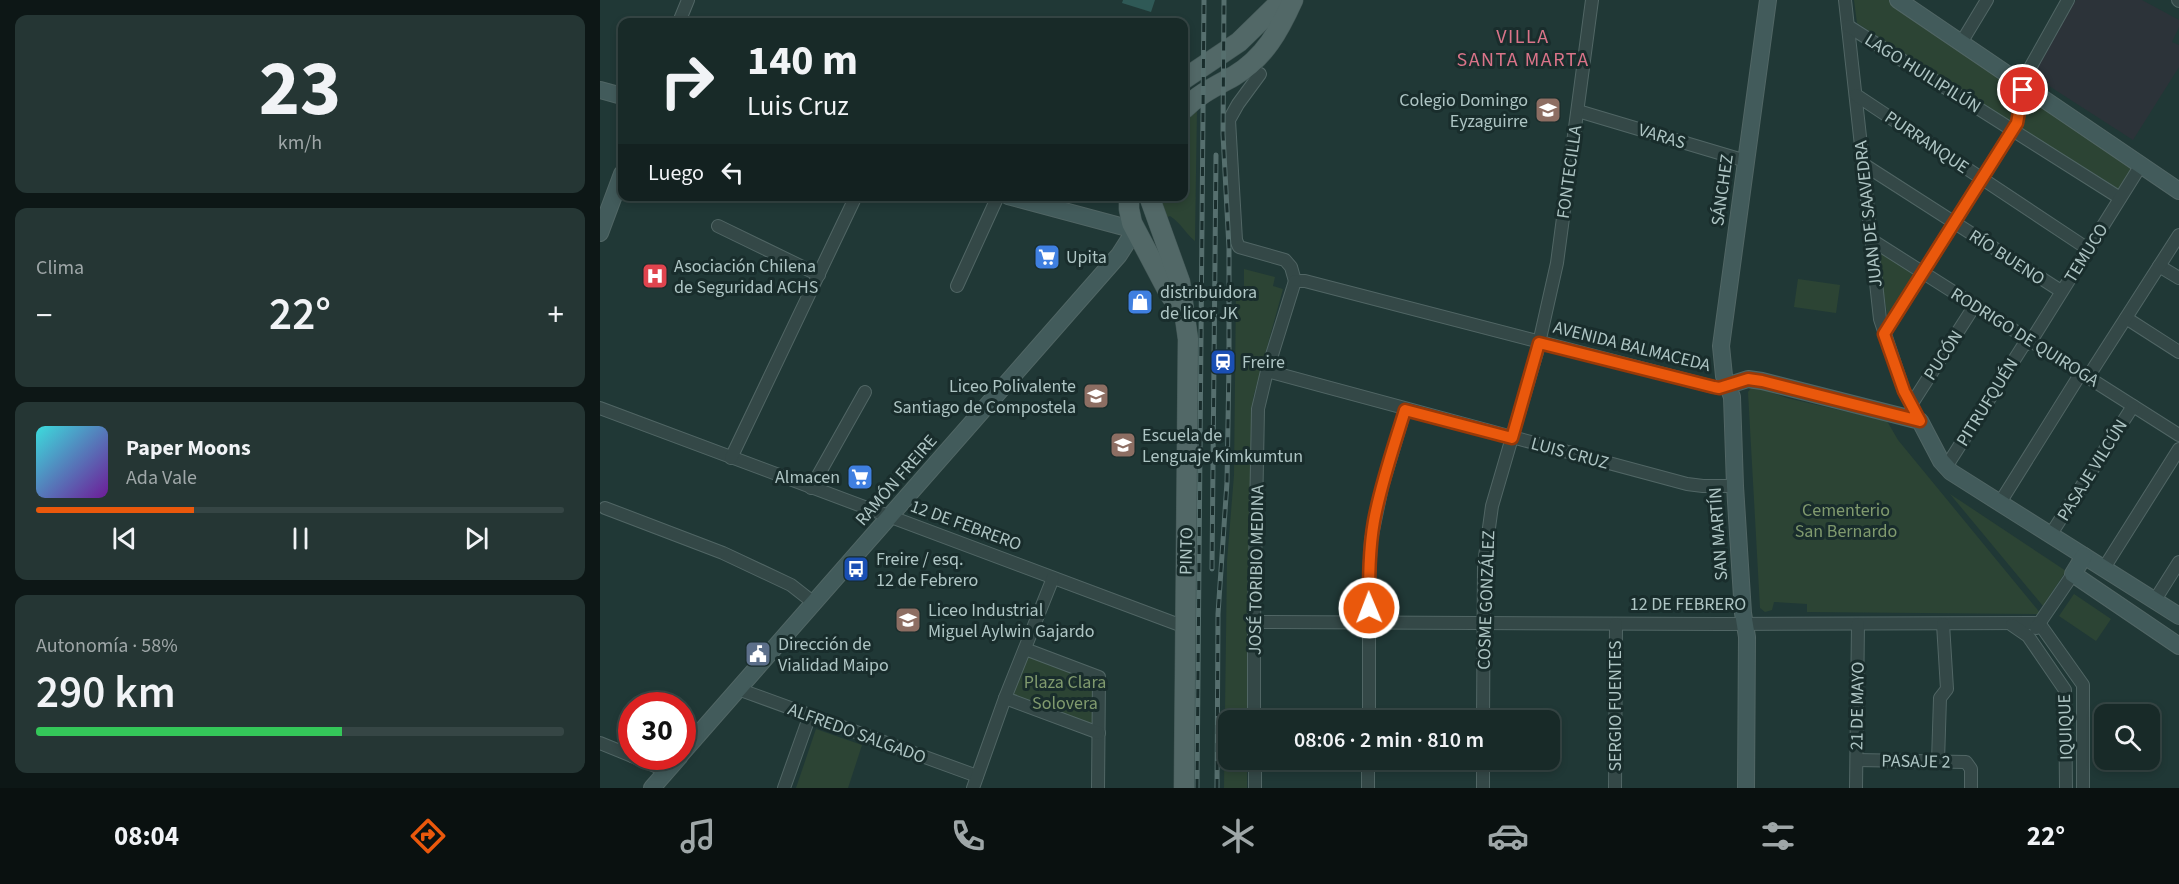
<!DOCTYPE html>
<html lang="es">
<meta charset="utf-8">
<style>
:root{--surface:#182a28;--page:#253634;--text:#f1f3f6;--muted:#9fa7a8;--line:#364645;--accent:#ea580c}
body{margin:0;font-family:"Source Sans 3",sans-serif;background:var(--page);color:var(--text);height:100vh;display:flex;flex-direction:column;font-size:22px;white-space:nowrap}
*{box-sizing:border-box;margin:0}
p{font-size:20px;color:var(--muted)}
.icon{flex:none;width:33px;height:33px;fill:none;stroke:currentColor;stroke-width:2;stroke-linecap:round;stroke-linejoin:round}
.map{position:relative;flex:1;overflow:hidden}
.details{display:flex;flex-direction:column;gap:15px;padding:15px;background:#0d1716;width:600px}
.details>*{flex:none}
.banner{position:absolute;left:18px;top:18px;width:570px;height:183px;border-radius:12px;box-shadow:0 3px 9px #0003,0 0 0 2px var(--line);background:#182a28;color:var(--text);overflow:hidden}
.tools{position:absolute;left:1494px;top:704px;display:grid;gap:12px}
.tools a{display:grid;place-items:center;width:66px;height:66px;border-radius:12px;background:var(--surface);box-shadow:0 3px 9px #0003,0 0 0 2px var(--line);font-size:30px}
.speed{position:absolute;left:18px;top:692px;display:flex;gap:12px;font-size:30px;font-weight:700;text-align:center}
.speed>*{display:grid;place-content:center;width:78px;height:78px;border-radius:50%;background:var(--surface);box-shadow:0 3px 9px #0003,0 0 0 2px var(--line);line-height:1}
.speed .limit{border:9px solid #d22;background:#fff;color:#111}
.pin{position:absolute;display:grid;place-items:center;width:51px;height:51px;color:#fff;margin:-26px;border:3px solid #fff;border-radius:50%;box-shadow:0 2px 6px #0007}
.me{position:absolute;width:66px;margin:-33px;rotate:359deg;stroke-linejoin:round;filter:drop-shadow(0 0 4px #0008)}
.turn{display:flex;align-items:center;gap:21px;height:126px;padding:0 30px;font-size:27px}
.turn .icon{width:78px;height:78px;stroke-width:2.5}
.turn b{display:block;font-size:42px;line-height:51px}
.then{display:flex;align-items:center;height:57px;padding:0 30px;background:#0003;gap:12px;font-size:22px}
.big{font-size:45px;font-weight:600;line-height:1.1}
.details .card{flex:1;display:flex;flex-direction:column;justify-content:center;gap:9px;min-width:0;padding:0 21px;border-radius:12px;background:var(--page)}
.details .dial{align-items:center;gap:0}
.dial b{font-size:78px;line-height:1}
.song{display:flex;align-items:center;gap:18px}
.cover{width:72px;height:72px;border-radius:9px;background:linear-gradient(135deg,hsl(180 70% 55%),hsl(280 70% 35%))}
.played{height:6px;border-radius:3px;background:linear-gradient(90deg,var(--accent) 30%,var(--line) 30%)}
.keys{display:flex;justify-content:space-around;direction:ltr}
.heat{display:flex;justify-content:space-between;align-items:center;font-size:33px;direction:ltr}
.charge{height:9px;border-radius:4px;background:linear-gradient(90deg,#34c759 58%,var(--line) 0)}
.trip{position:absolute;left:618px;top:710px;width:342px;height:60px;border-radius:12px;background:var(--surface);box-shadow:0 3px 9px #0003,0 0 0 2px var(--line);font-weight:600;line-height:60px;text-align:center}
.menu{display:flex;height:96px;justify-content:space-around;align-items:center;background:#0a1110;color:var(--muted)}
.menu .icon{width:42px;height:42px}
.menu .on{color:var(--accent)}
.menu b{font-size:27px;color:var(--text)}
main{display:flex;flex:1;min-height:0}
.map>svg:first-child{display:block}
.medical{fill:#2c3339}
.green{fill:#2c4434}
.water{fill:#2f5956}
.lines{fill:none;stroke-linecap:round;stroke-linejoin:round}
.street-casing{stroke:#516665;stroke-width:14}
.secondary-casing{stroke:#516665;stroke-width:18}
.primary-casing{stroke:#405554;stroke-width:21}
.street{stroke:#344847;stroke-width:12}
.secondary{stroke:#425b5b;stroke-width:16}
.primary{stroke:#526867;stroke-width:20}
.rail-casing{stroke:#566f6e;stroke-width:5}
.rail{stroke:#192d2c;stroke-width:3;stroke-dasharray:9;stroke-linecap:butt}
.route-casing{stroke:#983908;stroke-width:15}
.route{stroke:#ea580c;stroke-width:10}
.labels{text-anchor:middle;stroke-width:6;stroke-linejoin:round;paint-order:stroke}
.street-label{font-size:18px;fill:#aec5c4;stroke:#192d2c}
.poi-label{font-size:18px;fill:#aec5c4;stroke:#192d2c;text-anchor:start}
.park-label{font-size:18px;fill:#809a6e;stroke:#192d2c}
.neighbourhood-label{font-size:20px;letter-spacing:1.5px;fill:#da7489;stroke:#192d2c}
</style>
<main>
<section class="details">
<div class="card dial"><b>23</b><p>km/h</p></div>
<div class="card"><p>Clima</p>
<div class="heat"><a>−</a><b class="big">22°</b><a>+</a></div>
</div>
<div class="card">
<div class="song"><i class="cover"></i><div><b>Paper Moons</b><p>Ada Vale</p></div></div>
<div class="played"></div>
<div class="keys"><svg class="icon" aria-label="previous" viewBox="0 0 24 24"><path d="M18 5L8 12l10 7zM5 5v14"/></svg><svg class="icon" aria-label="pause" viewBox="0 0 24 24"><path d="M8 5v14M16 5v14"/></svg><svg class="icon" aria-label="next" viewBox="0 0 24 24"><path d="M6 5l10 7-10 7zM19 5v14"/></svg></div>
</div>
<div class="card"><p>Autonomía · 58%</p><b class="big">290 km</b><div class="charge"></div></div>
</section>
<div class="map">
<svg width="1579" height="788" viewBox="0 0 1579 788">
<rect width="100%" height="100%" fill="#203836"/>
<polygon class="medical" points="1476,0 1542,0 1579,20 1579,27 1572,42 1579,45 1579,67 1533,140 1432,75"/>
<g class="green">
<polygon points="1254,0 1292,0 1419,86 1414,120 1410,122 1257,23"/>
<polygon points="1428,96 1534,169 1520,190 1419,127"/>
<path d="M597,105l-2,136c-11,-9 -12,-16 -25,-25l-5,2 -6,-21 25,-1v-79z"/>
<polygon points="1276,247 1315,273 1288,319"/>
<polygon points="644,269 675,277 673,286 683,289 653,398 647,720 628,720 628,759 647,759 647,788 624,788 627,561 634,475 636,288 644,288"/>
<polygon points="1198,279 1240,285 1236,313 1194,307"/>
<polygon points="1156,387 1187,398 1287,421 1298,440 1441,614 1207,612 1207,604 1174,602 1172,610 1165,612 1160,608 1148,392 1151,388"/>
<polygon points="1350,494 1466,571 1443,606"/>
<polygon points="1474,594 1511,619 1496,641 1459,616"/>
<polygon points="428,652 495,676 494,730 410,699"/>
<polygon points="216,729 262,745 248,788 196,788"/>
</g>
<polygon class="water" points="523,0 555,0 551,12 522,3"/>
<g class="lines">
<g class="street-casing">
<g id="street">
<polyline points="1245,0 1280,319 1304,391 1320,421"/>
<polyline points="1578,0 1579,1"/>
<polyline points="79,22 88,0"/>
<polyline points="1248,26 1520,198"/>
<polyline points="1361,43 1387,0"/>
<polyline points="660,74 638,104 629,120 636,240 639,247 685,260 691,267 695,281"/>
<polyline points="1256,95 1488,249"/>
<polyline points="978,111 1146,161"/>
<polyline points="1263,164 1461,291"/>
<polyline points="118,226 219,275"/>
<polyline points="1270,239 1579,435"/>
<polyline points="1559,266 1579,278"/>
<polyline points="695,281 705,281 1114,387 1119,388 1129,385"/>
<polyline points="357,286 398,196"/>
<polyline points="1526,318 1579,352"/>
<polyline points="1284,334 1417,123 1423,90 1421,84 1468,0"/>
<polyline points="667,371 1087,484 1103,486 1135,486"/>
<polyline points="1488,377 1579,235"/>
<polyline points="1311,405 1375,305"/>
<polyline points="0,408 585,627"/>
<polyline points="131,458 256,196"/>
<polyline points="1346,467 1423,346 1431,341 1541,165"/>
<polyline points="211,488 265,392"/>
<polyline points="1401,501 1481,373"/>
<polyline points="5,508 123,553 191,585 214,603"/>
<polyline points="1451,534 1533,406"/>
<polyline points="1504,568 1579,449"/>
<polyline points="1555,600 1579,562"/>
<polyline points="654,622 1122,624 1439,623"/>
<polyline points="1439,623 1483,685 1483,788"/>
<polyline points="1412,625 1428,636 1465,690 1466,788"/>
<polyline points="1436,628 1473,574"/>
<polyline points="425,649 499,677 498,788"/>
<polyline points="138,689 377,776"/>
<polyline points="405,698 499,733"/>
<polyline points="654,720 654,622 658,409 667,371 695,281"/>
<polyline points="769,720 769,577 771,540 782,487 805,410"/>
<polyline points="883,720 884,564 892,506 937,352 957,263 992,0"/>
<polyline points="0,743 32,756"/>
<polyline points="32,756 67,771"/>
<polyline points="655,759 655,788"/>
<polyline points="883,759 883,788"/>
<polyline points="1257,760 1366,762 1371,769 1371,788"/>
<polyline points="1338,761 1340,698 1347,689 1343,624"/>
<polyline points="184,788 210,715"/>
<polyline points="373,788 405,698 453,578"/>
<polyline points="768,788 768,759"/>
<polyline points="1015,788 1016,624"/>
<polyline points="1256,788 1258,624"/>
</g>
</g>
<g class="secondary-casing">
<g id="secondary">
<polyline points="1298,0 1579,191"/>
<polyline points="0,90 22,96"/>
<polyline points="0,233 22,174"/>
<polyline points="1129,385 1148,379 1162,381 1320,421 1341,461 1351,472 1579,616"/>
<polyline points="1484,556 1473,574 1579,646"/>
<polyline points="82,753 519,255 535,230 408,196"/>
<polyline points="52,788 80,756"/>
<polyline points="1146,788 1147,637 1143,613 1135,486 1132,397 1124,376 1121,346 1168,0"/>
</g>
</g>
<g class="primary-casing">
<g id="primary">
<polyline points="584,79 639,42 682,0"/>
<path d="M584,109c15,-15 32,-23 50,-33 31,-19 45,-45 59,-76"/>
<polyline points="529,196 529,209 532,223 569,293 582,312"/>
<polyline points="549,196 580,282 588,339 584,788"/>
</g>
</g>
<use href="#street" class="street"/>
<use href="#secondary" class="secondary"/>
<use href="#primary" class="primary"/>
<g class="rail-casing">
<g id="rail">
<polyline points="612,569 616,155"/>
<polyline points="597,788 604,0"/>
<polyline points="617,788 618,614 627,482 629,364 629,248 623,134 624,0"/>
</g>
</g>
<use href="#rail" class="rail"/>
</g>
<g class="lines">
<g class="route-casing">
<path id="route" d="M769,608c0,-30 0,-58 5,-87 7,-38 20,-75 31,-111l107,28 27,-95 175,44 5,1 29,-9 14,2 158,40 -16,-30 -20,-57 133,-211 6,-33"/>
</g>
<use href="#route" class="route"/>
</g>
<defs>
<g id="school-square" transform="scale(1.35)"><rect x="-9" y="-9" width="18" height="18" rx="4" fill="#8d6e63" stroke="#192d2c"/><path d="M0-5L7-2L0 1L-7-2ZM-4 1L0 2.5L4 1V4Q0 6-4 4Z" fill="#fff"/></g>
<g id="supermarket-square" transform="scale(1.35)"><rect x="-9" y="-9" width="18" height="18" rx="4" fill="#3f7fe0" stroke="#192d2c"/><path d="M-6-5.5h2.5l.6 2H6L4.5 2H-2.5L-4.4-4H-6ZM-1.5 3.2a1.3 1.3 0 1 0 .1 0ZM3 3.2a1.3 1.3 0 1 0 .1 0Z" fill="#fff"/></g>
<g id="hospital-square" transform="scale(1.35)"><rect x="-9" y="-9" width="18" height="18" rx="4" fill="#e0444e" stroke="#192d2c"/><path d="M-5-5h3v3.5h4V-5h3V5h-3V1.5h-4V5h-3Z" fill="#fff"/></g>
<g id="shop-square" transform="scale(1.35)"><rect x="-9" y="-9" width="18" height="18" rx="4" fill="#3f7fe0" stroke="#192d2c"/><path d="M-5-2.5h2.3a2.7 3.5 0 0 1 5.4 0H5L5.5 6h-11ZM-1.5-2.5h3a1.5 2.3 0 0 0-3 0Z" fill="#fff"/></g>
<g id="station-square" transform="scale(1.35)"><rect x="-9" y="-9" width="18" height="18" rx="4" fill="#1a4fb4" stroke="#192d2c"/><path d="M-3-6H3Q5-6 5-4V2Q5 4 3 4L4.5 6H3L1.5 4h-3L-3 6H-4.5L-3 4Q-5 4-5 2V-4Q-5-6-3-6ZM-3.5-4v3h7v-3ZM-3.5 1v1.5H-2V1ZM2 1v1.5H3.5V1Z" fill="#fff"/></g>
<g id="bus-square" transform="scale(1.35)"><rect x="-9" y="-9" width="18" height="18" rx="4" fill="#1a4fb4" stroke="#192d2c"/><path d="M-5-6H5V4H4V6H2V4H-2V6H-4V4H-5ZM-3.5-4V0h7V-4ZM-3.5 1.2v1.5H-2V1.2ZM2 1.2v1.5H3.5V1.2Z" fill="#fff"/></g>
<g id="civic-square" transform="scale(1.35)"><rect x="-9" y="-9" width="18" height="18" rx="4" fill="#5c6f8a" stroke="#192d2c"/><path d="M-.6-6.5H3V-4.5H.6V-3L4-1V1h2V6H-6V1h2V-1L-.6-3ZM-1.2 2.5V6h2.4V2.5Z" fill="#fff"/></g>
</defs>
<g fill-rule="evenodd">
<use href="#school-square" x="948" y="110"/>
<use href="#supermarket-square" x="447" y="257"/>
<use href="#hospital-square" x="55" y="276"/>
<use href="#shop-square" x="540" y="302"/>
<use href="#station-square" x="623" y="362"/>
<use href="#school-square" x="496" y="396"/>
<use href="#school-square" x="523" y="445"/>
<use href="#supermarket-square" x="260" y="477"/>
<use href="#bus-square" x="256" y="569"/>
<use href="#school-square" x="308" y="620"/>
<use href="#civic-square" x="158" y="654"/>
</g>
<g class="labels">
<g class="street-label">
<text transform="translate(1323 73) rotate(32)" y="6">LAGO HUILIPILÚN</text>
<text transform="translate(1062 136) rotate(17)" y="6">VARAS</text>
<text transform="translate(1327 142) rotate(34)" y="6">PURRANQUE</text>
<text transform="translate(969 172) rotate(-82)" y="6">FONTECILLA</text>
<text transform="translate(1122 190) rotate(-82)" y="6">SÁNCHEZ</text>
<text transform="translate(1268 214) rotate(-96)" y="6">JUAN DE SAAVEDRA</text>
<text transform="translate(1486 253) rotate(-58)" y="6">TEMUCO</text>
<text transform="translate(1407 257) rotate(33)" y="6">RÍO BUENO</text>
<text transform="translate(1425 337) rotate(32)" y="6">RODRIGO DE QUIROGA</text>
<text transform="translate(1032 346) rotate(14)" y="6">AVENIDA BALMACEDA</text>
<text transform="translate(1343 355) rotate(-57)" y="6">PUCÓN</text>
<text transform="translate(1387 402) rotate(-58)" y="6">PITRUFQUÉN</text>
<text transform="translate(970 453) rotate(15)" y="6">LUIS CRUZ</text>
<text transform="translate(1492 470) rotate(-58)" y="6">PASAJE VILCÚN</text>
<text transform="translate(296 480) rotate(-49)" y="6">RAMÓN FREIRE</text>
<text transform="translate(366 525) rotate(20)" y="6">12 DE FEBRERO</text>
<text transform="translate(1118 534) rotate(-94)" y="6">SAN MARTÍN</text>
<text transform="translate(586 551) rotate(-89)" y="6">PINTO</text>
<text transform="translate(656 570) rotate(-89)" y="6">JOSÉ TORIBIO MEDINA</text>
<text transform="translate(886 600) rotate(-88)" y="6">COSME GONZÁLEZ</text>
<text x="1088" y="610">12 DE FEBRERO</text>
<text transform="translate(1015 706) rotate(-90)" y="6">SERGIO FUENTES</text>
<text transform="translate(1257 706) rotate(-89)" y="6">21 DE MAYO</text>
<text transform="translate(1465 727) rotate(-92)" y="6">IQUIQUE</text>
<text transform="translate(257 733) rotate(20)" y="6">ALFREDO SALGADO</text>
<text transform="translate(1316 761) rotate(1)" y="6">PASAJE 2</text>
</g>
<g class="poi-label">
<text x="928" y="106" text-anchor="end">Colegio Domingo<tspan x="928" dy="21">Eyzaguirre</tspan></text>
<text x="466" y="263">Upita</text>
<text x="74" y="272">Asociación Chilena<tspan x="74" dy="21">de Seguridad ACHS</tspan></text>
<text x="560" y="298">distribuidora<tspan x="560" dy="21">de licor JK</tspan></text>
<text x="642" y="368">Freire</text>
<text x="476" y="392" text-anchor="end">Liceo Polivalente<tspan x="476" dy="21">Santiago de Compostela</tspan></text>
<text x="542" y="441">Escuela de<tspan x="542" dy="21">Lenguaje Kimkumtun</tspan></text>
<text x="240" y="483" text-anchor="end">Almacen</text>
<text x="276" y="565">Freire / esq.<tspan x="276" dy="21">12 de Febrero</tspan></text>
<text x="328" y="616">Liceo Industrial<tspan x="328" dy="21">Miguel Aylwin Gajardo</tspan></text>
<text x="178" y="650">Dirección de<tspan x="178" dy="21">Vialidad Maipo</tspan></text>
</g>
<g class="park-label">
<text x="1246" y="516">Cementerio<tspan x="1246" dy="21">San Bernardo</tspan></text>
<text x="465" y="688">Plaza Clara<tspan x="465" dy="21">Solovera</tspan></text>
</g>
<g class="neighbourhood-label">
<text x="923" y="43">VILLA<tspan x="923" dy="23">SANTA MARTA</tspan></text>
</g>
</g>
</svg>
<div class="tools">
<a><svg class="icon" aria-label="search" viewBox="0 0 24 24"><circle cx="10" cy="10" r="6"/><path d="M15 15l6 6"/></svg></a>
</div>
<div class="speed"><div class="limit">30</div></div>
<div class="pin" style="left:1423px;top:90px;background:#d93025"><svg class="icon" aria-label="arrive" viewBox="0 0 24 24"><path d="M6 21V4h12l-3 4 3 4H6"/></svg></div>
<svg class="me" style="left:769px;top:608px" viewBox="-20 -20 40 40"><circle r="17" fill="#ea580c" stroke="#fff" stroke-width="3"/><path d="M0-11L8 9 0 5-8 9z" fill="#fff"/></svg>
<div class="trip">08:06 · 2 min · 810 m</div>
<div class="banner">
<div class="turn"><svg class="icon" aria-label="right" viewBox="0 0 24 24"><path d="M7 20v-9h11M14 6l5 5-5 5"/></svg><div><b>140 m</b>Luis Cruz</div></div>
<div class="then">Luego<svg class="icon" aria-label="left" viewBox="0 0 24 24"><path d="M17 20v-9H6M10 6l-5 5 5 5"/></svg></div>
</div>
</div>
</main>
<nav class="menu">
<b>08:04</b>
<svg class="icon on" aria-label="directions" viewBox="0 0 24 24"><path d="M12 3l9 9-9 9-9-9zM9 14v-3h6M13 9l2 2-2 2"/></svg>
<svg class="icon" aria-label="music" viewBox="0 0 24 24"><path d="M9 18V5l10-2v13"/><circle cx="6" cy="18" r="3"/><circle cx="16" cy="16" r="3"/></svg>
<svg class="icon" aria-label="phone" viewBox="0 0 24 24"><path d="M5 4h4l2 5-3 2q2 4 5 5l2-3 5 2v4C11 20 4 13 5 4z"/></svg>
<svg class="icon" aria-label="climate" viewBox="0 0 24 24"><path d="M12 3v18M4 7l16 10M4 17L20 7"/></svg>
<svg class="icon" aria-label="car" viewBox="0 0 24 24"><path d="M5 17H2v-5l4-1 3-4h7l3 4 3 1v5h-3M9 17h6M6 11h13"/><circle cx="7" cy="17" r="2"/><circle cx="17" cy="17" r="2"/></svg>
<svg class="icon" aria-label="filters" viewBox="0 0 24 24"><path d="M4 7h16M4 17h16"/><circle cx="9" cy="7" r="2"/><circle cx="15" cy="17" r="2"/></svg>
<b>22°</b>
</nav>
